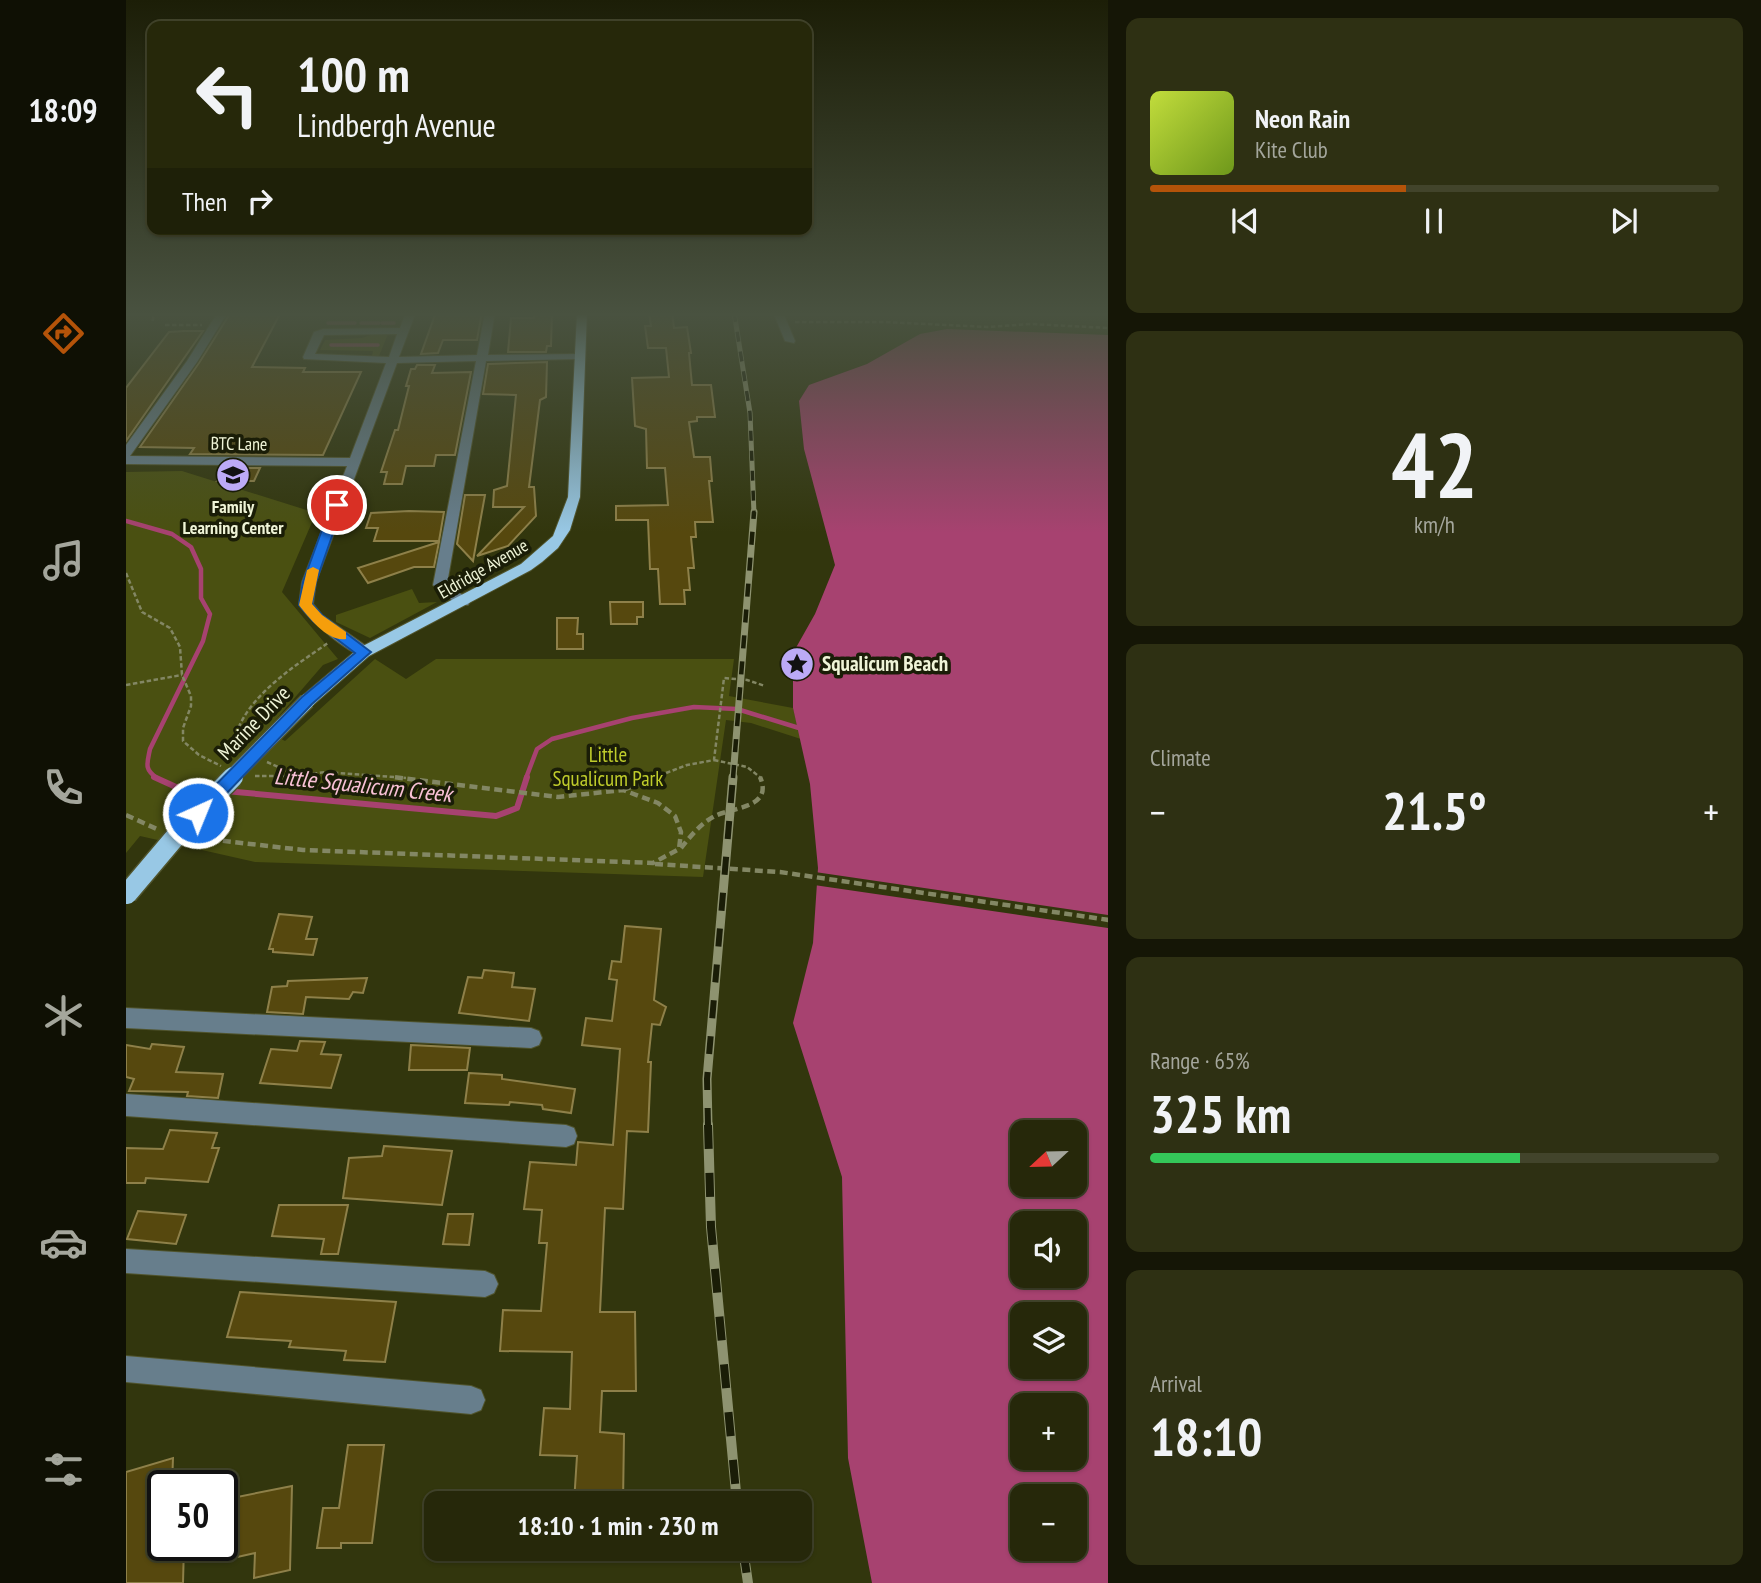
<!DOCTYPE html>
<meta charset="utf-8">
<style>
:root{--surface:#26280a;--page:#2e3013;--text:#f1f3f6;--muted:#a4a69c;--line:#42442b;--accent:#b45309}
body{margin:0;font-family:"PT Sans Narrow",sans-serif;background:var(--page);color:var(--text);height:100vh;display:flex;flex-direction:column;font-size:26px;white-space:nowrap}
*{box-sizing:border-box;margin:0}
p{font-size:23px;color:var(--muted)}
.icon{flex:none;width:38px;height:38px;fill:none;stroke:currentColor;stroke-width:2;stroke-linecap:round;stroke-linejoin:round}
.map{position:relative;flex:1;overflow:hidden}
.drawer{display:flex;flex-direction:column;gap:18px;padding:18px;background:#151606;width:653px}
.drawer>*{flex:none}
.hud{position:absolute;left:21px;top:21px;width:665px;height:214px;border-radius:14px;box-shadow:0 2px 5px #0004,0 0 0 2px var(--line);background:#26280a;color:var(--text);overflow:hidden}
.needle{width:46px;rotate:248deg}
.controls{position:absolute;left:884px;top:1120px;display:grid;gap:14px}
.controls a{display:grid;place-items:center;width:77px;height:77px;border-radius:14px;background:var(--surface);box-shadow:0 2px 5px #0004,0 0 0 2px var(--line);font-size:35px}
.speed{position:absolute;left:21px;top:1470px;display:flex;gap:14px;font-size:35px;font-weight:700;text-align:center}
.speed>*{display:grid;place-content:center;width:91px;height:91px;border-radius:50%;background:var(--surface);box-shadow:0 2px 5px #0004,0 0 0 2px var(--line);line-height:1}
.speed .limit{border:4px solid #111;border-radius:10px;background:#fff;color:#111}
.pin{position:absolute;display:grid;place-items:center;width:60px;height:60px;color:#fff;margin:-30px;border:4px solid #fff;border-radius:50%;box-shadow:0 2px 7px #0007}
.me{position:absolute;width:77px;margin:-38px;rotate:44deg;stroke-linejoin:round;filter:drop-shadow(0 0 5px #0008)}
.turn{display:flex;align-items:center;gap:24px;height:147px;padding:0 35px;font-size:32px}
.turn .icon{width:91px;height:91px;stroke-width:2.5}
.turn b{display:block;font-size:49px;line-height:60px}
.then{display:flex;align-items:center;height:66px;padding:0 35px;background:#0003;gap:14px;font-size:26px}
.big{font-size:52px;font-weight:800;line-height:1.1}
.drawer .tile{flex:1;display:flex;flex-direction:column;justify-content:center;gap:10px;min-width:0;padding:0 24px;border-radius:14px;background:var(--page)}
.drawer .dial{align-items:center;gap:0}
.dial b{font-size:91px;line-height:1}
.song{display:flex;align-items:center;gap:21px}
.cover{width:84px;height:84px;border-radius:10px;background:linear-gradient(135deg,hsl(70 70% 55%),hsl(80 70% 35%))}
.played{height:7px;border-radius:4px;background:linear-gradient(90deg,var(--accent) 45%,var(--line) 45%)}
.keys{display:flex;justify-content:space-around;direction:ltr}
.heat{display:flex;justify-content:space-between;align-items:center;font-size:38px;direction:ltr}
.charge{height:10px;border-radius:5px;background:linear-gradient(90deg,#34c759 65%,var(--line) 0)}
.trip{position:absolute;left:298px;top:1491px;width:388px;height:70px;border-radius:14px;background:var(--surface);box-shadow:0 2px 5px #0004,0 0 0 2px var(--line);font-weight:800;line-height:70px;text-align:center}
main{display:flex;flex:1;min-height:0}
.tab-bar{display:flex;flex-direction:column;width:126px;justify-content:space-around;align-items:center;background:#0f1004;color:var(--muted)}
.tab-bar .icon{width:49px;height:49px}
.tab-bar .selected{color:var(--accent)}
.tab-bar b{font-size:32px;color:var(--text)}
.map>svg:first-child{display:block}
.green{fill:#4a5011}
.water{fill:#a74270;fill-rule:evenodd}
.pier{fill:#32360d}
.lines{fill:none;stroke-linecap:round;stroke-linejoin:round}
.stream-far2{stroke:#a74270;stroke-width:3.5}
.stream-far1{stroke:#a74270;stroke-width:4.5}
.stream{stroke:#a74270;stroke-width:6}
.building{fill:#56480e;stroke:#8e8049;stroke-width:2}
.minor-casing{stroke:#50542d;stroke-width:2}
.major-casing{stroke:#50542d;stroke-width:2}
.path-far1{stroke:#838764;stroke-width:2.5;stroke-dasharray:4.5 2.5;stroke-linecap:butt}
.path{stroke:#838764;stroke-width:4.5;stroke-dasharray:8 4.5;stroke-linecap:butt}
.minor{fill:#677e8c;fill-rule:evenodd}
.major{fill:#98c8e5;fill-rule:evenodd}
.rail-far3-casing{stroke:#8e9370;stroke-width:5}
.rail-far2-casing{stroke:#8e9370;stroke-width:7}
.rail-far1-casing{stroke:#8e9370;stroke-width:9}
.rail-casing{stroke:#8e9370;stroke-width:10}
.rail-far3{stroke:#1a1d07;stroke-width:3.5;stroke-dasharray:10;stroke-linecap:butt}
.rail-far2{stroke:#1a1d07;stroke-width:4.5;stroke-dasharray:13;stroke-linecap:butt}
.rail-far1{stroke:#1a1d07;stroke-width:6;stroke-dasharray:18;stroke-linecap:butt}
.rail{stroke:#1a1d07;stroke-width:8;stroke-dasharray:24;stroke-linecap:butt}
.major-bridge-far1-casing{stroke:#50542d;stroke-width:18;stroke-linecap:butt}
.major-bridge-casing{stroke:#50542d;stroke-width:23;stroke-linecap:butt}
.major-bridge-far1{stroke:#98c8e5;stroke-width:15}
.major-bridge{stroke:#98c8e5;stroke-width:20}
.route{fill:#1a73e8;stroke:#114b97;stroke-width:2}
.slow{fill:#f59e0b}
.labels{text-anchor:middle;stroke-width:7;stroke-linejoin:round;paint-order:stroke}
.far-street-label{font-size:18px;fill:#eff4d7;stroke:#1a1d07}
.far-poi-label{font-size:18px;font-weight:bold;fill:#eff4d7;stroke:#1a1d07}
.poi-label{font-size:21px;font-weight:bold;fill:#eff4d7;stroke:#1a1d07;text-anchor:start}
.street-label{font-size:21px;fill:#eff4d7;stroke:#1a1d07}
.park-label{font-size:21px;fill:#bfcc2b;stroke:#1a1d07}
.water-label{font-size:23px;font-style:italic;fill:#f9c1d6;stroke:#1a1d07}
</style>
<main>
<nav class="tab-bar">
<b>18:09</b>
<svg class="icon selected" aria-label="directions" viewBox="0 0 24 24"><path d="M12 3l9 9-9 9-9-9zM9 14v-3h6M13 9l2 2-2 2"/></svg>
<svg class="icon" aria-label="music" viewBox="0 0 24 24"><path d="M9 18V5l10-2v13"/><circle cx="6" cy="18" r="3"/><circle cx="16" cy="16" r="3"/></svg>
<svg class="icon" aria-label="phone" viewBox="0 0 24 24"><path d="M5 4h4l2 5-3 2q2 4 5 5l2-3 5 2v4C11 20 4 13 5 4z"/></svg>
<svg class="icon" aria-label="climate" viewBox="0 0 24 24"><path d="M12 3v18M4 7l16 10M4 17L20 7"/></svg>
<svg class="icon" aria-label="car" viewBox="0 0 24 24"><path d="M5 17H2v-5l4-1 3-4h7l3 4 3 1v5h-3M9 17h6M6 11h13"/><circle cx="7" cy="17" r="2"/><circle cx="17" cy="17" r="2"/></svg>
<svg class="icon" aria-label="filters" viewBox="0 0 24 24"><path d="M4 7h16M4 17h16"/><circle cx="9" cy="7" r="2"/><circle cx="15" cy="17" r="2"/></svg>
</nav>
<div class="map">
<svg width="983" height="1583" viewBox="0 0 983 1583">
<rect width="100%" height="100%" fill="#32360d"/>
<g class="green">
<polygon points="248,334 262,334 253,356 246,356 247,351 194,350 199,340 236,338"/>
<polygon points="56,471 190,513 156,592 212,659 197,665 140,731 159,741 249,659 280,679 310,659 608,659 603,696 667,708 675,739 625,723 600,720 577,877 129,862 14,836 0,853 0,472"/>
<polygon points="286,589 293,603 311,602 244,638 210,622 210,615"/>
</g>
<path class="water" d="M821,329l161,6v1248h-236l-24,-125 -6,-281 -49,-154 20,-80 5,-75 -8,-84 -17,-76v-55l22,-39 20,-49 -31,-116 -5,-48 10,-16 58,-21 53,-30zM896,1132h52v53h-52zM896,1223h52v53h-52zM896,1314h52v53h-52zM896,1405h52v53h-52zM896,1496h52v53h-52z"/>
<polygon class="pier" points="689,872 982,915 982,928 688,885"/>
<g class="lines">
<g class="stream-far2">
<polyline points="202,323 229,323"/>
<polyline points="235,323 253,323"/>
<polyline points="256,323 268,323"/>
<polyline points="205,345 252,345"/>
</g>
<g class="stream-far1">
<path d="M0,521l46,13 19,13 10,22v29l9,16 -7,27 -53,108c-3,15 -6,20 7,29"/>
<polyline points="400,778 411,749 426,739 506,718 568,707 611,709 673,728"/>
</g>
<g class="stream">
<polyline points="28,777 50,787 86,790"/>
<polyline points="99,791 370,816 391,808 401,777"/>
</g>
</g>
<g class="building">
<polygon points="105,312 155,312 126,367 179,368 177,372 235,372 197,455 64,454 68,448 14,447 73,363"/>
<polygon points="310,312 356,312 351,340 317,340 312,353 295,354"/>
<polygon points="409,312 426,312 425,346 421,346 420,352 382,352 385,318 408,318"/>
<polygon points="523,312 546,312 548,328 561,327 565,353 563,353 566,385 585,385 589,417 571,417 571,421 563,422 568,457 584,457 586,481 583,481 587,522 569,522 570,537 565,537 568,568 562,568 564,590 558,590 559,604 534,604 532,569 524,569 522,520 490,520 490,506 542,505 539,468 521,468 520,429 509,426 506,378 543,377 540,348 522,348 519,326 525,326"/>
<polygon points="58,331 77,331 0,441 0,388 43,332"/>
<polygon points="421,362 420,397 414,400 403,487 408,487 410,516 382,546 351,556 398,507 367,507 368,490 381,486 390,395 357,394 362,364"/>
<polygon points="291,365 309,365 306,373 345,372 329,455 310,455 308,466 280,466 276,484 258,484 261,472 255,472 269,430 272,430 283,386 280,386 285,369 289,369"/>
<polygon points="98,468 134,468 128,481 91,481"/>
<polygon points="339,495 359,495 347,561 331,544"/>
<polygon points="283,511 318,512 313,541 248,541 252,528 240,528 245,513"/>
<polygon points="313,542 308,567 288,567 242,583 232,568"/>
<polygon points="484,602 517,602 517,617 511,617 511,624 485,624"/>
<polygon points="431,618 452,618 451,634 457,634 457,649 431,649"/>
<polygon points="153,914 186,917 180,939 191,939 187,955 147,952 147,949 143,949"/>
<polygon points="499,926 535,929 528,1000 540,1007 534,1025 526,1024 522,1062 525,1062 522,1132 501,1131 497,1209 479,1208 474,1312 509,1312 510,1391 476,1391 474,1432 498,1434 497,1503 448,1503 451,1456 414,1455 418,1408 444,1409 446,1352 374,1351 377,1310 415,1311 421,1243 413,1243 416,1210 398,1209 404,1162 450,1165 452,1142 487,1145 494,1049 456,1045 460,1018 486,1021 491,980 483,979 486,961 495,962"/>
<polygon points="358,970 388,973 386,987 409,989 403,1021 333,1013 342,977 356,978"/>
<polygon points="241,978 237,993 227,992 223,999 180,997 177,1014 141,1012 146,987 161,986 162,981"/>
<polygon points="174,1041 199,1042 195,1054 215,1055 205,1088 134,1083 145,1049 171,1051"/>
<polygon points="26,1044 58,1047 50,1072 97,1074 92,1098 61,1096 62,1092 3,1091 8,1079 0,1077 0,1045 24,1049"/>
<polygon points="285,1045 344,1048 341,1070 283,1070"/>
<polygon points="343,1073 376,1075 376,1079 449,1089 445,1113 417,1109 416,1105 384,1102 383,1105 339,1103"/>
<polygon points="44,1130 91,1133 86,1148 93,1148 82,1182 20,1178 19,1183 0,1183 0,1148 37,1149"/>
<polygon points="258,1146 326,1151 316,1205 217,1198 223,1158 256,1156"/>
<polygon points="153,1205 222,1205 212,1254 195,1254 198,1239 146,1236"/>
<polygon points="12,1211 60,1215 50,1244 1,1239"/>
<polygon points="322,1214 347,1214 343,1245 317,1244"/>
<polygon points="114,1292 270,1302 259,1362 218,1360 220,1351 163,1347 165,1341 101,1337"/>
<polygon points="222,1445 258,1445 246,1543 215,1543 215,1548 191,1548 197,1508 213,1508"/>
<polygon points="47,1458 46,1486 37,1486 37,1545 58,1545 57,1583 0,1583 0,1472"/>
<polygon points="166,1486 164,1570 128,1578 129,1553 107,1558 111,1497"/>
</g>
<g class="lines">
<g class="minor-casing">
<g id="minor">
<path d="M92,312h10l-31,50 -67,94 220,2 36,-95 -82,-4 -1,-2 11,-25 9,-3 77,-1 6,-16h10l-17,45 78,-2 8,-43h10l-7,43 95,-1v4l-4,1 -93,2 -39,223 21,15 2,3 -2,3h-10l-25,-20 43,-224 -79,2 -81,219 -3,22 9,11 47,33 3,4 -3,4c-16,4 -60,-37 -70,-51l3,-23 45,-116 -221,-2v-19l61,-84zM271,334l-8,23 -74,-3 9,-19z"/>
<polygon points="647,312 657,312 669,341 668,343 659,341"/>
<polygon points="0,1008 405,1028 413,1031 416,1038 413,1045 405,1048 0,1028"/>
<polygon points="0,1094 440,1125 448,1128 451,1136 448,1144 440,1147 0,1116"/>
<polygon points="0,1249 359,1271 368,1275 372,1284 368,1293 359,1297 0,1273"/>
<polygon points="0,1356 345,1386 355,1390 359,1400 355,1410 345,1414 0,1382"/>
</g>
</g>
<g class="major-casing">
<polygon id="major" points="451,312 461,312 454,497 444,530 432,548 416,562 405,570 243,656 187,705 175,705 173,701 175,697 233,648 395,564 427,536 442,497"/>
</g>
<g class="path-far1">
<polyline points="16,312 28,315 26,323"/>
<polyline points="669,322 759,322 862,327 905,324 983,328"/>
<polyline points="39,325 76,325"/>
<polyline points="0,573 16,612 44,628 54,647 56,675 65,696 65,706 57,728 57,741 73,755 95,766"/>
<polyline points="0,685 56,675"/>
<path d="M117,747l-6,-15c13,-38 59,-67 91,-89"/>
<polyline points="588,760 621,767 635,778"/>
<polyline points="141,762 173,776 199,772 280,778"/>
<polyline points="129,776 170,776"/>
<polyline points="527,778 561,765 588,760 598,678 621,680 639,686"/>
</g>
<g class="path">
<polyline points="497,790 531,777"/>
<polyline points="0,815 33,830"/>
<polyline points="72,838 177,850 527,863 553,849 555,832 549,816 532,803 497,790 432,797 267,777"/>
<path d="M555,848c9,-11 19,-24 32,-31 17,-10 61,-8 47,-40"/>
<polyline points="529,864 654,872 983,920"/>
</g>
<use href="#minor" class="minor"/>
<use href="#major" class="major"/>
<g class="rail-far3-casing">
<polyline id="rail-far3" points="608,312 624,413 628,514"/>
</g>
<g class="rail-far2-casing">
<polyline id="rail-far2" points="607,778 628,512"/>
</g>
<g class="rail-far1-casing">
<polyline id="rail-far1" points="582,1126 581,1079 607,777"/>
</g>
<g class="rail-casing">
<g id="rail">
<polyline points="582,1125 585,1227 611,1503"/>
<polyline points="617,1549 622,1583"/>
</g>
</g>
<use href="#rail-far3" class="rail-far3"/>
<use href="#rail-far2" class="rail-far2"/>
<use href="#rail-far1" class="rail-far1"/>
<use href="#rail" class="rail"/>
<g class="major-bridge-far1-casing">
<polyline id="major-bridge-far1" points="105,778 181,701"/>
</g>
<g class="major-bridge-casing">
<polyline id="major-bridge" points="1,894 56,829 107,777"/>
</g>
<use href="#major-bridge-far1" class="major-bridge-far1"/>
<use href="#major-bridge" class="major-bridge"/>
</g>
<linearGradient id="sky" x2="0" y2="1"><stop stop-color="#1c1e07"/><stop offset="0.59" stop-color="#495240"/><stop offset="1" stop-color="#495240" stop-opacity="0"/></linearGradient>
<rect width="983" height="533" fill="url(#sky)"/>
<polygon class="route" points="211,502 217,505 190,582 186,604 196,615 245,652 186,704 77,818 66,818 63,813 66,809 176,697 229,653 187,621 173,605 177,582 205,505"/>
<path class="slow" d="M187,567l6,3 -7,34 10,11 24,17v7c-18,3 -37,-21 -47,-34l8,-35z"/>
<defs>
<g id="university-disc" transform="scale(1.75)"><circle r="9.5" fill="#bcaaf6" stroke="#1a1d07"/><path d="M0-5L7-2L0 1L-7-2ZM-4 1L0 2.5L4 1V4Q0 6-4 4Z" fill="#111"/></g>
<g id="sight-disc" transform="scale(1.75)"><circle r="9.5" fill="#bcaaf6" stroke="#1a1d07"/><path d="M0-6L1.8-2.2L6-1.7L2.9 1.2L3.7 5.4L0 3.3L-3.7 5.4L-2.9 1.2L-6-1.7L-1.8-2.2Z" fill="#111"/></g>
</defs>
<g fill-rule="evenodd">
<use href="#university-disc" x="107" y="475"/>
<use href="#sight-disc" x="671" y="664"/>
</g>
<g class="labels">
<g class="far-street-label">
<text transform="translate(113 444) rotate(1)" y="6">BTC Lane</text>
<text transform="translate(357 569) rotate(-30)" y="6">Eldridge Avenue</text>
</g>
<g class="far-poi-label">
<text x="107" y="513">Family<tspan x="107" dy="21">Learning Center</tspan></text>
</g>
<g class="poi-label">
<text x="696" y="671">Squalicum Beach</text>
</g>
<g class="street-label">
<text transform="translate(128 723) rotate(-46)" y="7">Marine Drive</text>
</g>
<g class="park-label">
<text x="482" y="762">Little<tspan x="482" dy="24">Squalicum Park</tspan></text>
</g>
<g class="water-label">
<text transform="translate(237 785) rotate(6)" y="8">Little Squalicum Creek</text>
</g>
</g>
</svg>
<div class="controls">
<a><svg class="needle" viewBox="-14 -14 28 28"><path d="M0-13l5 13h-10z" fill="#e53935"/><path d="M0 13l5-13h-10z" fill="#a4a69c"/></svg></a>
<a><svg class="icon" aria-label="sound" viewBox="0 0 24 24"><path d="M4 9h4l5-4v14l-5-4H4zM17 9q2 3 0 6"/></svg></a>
<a><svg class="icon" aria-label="layers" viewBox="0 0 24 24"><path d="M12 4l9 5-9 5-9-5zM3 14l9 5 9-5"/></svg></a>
<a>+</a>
<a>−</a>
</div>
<div class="speed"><div class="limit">50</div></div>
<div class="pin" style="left:211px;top:505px;background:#d93025"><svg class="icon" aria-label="arrive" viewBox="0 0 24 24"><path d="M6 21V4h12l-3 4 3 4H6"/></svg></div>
<svg class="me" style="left:72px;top:813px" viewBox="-20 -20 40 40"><circle r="17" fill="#1a73e8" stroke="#fff" stroke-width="3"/><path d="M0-11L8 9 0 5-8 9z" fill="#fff"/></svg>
<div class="trip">18:10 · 1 min · 230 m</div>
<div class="hud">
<div class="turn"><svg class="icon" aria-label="left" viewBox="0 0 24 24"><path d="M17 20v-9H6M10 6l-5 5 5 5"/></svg><div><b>100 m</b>Lindbergh Avenue</div></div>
<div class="then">Then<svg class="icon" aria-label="right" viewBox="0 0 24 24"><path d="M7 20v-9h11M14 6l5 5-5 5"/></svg></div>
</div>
</div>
<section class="drawer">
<div class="tile">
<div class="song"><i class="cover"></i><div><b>Neon Rain</b><p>Kite Club</p></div></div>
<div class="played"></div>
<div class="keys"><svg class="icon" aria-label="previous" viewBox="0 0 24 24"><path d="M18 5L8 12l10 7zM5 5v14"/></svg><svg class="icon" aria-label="pause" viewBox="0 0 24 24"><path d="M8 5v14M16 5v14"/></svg><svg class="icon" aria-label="next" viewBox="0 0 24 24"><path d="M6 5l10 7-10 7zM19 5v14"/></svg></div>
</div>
<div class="tile dial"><b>42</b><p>km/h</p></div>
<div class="tile"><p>Climate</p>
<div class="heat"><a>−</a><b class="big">21.5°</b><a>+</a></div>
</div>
<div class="tile"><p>Range · 65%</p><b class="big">325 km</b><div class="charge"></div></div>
<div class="tile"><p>Arrival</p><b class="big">18:10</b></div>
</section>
</main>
